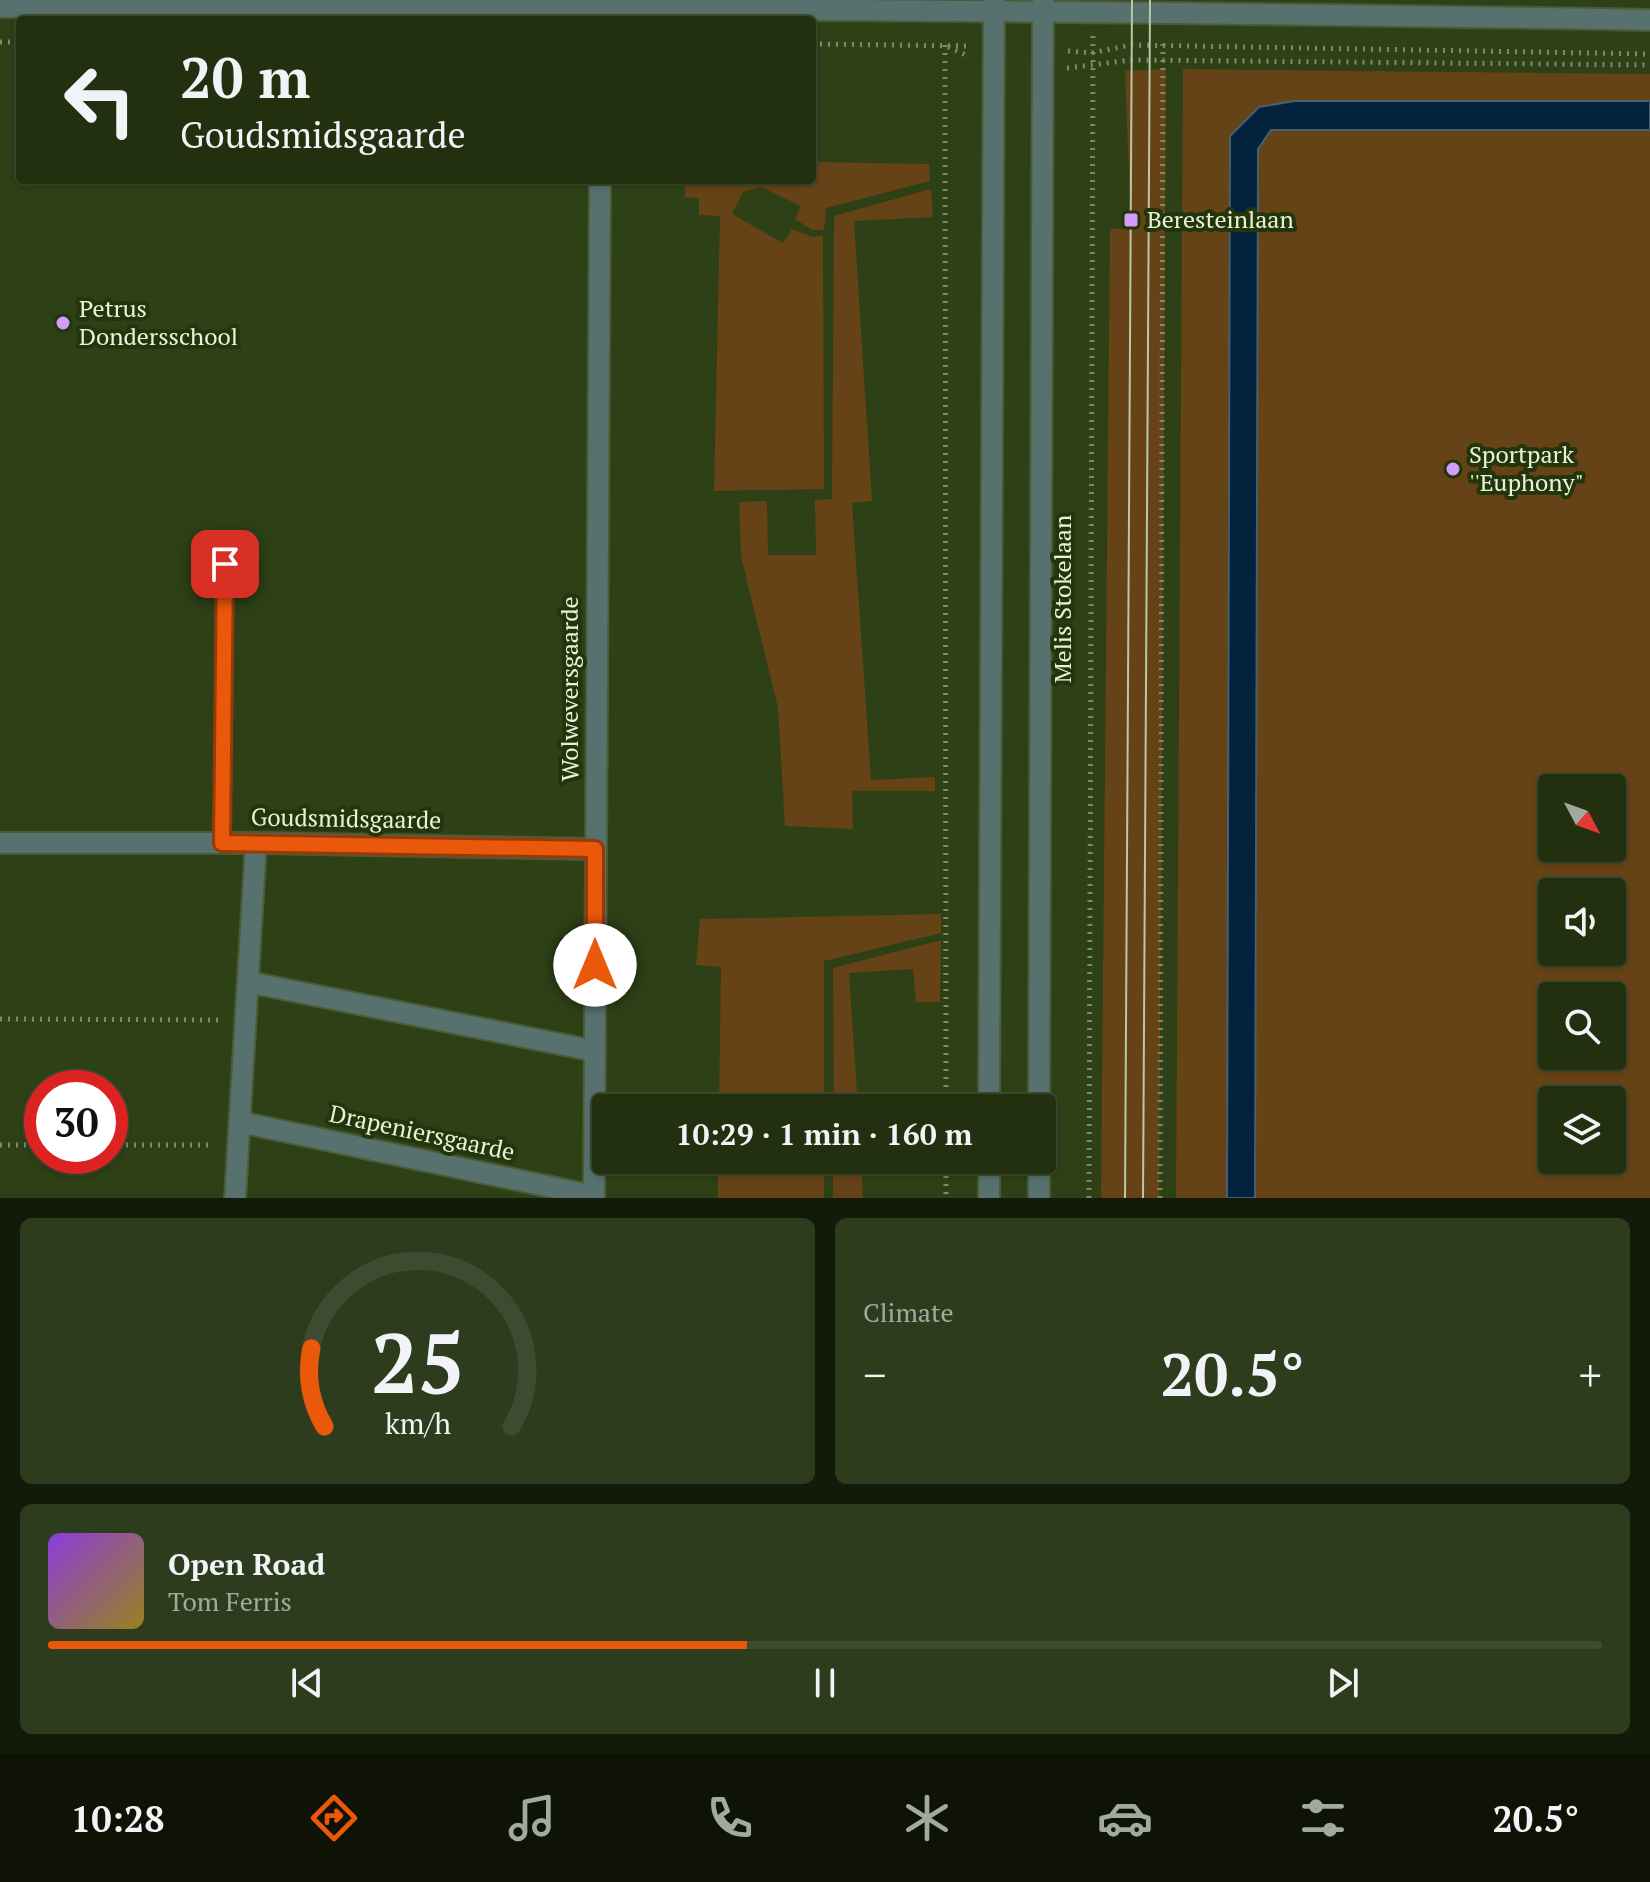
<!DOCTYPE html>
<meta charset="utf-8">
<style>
:root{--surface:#223010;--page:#2e3c1e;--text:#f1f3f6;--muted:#a2a99f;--line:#3f4b30;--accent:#ea580c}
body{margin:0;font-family:"PT Serif",serif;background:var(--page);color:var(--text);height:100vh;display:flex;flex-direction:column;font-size:30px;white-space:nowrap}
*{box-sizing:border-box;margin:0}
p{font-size:26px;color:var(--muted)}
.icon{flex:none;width:44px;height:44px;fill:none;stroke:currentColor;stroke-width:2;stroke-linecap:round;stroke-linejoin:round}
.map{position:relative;height:1198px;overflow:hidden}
.drawer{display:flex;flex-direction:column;gap:20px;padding:20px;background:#131a09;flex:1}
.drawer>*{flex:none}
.guide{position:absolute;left:16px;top:16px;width:800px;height:168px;border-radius:8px;box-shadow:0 2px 6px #0004,0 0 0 2px var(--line);background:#223010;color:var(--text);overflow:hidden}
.needle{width:52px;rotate:131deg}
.buttons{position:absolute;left:1538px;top:774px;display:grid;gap:16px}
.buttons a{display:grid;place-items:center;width:88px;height:88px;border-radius:8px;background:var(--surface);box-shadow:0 2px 6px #0004,0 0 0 2px var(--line);font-size:40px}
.speed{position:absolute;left:24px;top:1070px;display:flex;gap:16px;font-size:40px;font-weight:700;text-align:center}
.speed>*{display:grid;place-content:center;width:104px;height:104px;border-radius:50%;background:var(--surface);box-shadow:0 2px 6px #0004,0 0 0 2px var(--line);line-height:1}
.speed .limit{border:12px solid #d22;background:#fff;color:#111}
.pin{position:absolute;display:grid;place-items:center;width:68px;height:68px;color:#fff;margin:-34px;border-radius:16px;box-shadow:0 4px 12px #0006}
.me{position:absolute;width:88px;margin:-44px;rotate:0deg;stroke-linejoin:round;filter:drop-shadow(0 0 6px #0008)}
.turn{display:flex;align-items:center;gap:28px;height:168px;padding:0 32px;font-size:36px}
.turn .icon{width:104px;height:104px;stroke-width:2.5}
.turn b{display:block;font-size:56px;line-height:68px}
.big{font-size:60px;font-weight:700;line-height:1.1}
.drawer .tile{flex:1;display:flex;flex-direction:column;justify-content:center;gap:12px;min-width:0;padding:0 28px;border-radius:12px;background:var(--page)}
.drawer .dial{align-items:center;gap:0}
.dial svg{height:208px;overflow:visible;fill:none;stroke:var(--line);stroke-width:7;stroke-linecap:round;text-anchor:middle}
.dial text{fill:var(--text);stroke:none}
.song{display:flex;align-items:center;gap:24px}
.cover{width:96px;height:96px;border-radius:12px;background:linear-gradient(135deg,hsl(270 70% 55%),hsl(50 70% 35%))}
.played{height:8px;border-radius:4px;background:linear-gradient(90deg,var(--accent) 45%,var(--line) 45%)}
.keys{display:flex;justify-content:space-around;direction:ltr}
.heat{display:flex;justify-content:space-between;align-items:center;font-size:44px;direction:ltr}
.drawer .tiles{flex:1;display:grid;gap:20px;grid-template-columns:1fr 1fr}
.tile:last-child{grid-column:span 2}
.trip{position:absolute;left:592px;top:1094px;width:464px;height:80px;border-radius:8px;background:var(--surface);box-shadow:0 2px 6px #0004,0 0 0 2px var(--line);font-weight:700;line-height:80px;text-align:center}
.menu{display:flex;height:128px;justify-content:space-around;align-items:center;background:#0e1306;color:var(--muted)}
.menu .icon{width:56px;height:56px}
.menu .active{color:var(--accent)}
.menu b{font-size:36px;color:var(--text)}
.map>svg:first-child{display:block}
.green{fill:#664316;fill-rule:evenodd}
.water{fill:#02223e;stroke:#46606d;stroke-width:2}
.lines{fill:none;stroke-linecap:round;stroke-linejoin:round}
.service-casing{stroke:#4b5c35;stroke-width:18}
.minor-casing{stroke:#4b5c35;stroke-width:24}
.tertiary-casing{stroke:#4b5c35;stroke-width:24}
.path{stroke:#7c8c6a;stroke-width:5;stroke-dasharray:2 6;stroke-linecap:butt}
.service{stroke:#57716f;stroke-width:14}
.minor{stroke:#57716f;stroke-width:20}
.tertiary{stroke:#57716f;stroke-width:20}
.tram{stroke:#b9c7aa;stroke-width:2}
.route-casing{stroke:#983908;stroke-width:20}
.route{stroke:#ea580c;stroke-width:14}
.poi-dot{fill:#d29cfd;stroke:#23350a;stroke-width:3}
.labels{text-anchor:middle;stroke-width:8;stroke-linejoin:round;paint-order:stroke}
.poi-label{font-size:24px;fill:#e6f2da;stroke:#23350a;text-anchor:start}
.street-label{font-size:24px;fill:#e6f2da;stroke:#23350a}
</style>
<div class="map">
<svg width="1650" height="1198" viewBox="0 0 1650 1198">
<rect width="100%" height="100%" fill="#2d4016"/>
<g class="green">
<polygon points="1166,69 1159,1198 1101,1198 1110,229 1131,229 1125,71"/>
<polygon points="1183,69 1650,74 1650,101 1294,101 1230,136 1227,1198 1176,1198"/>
<path d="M1270,130h380v1068h-395l3,-1049zM1552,788h60v60h-60zM1552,892h60v60h-60zM1552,996h60v60h-60zM1552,1100h60v60h-60z"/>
<polygon points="812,162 929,164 930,181 826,208 824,230 812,230 795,219 801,206 761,187 743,192 732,214 783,243 792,229 812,237 823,236 824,489 714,491 720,216 699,215 699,198 685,197 685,180 812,180"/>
<polygon points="931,189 933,217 854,221 872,501 852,503 871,780 935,777 935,791 852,791 853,829 785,826 778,708 741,556 739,502 767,501 768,555 816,555 815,500 832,499 834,216"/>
<polygon points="941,914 941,933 824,961 824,1108 719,1108 721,967 696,965 700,919"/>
<polygon points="941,940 940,1002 916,1002 913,969 849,973 858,1108 834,1108 833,968"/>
<rect x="718" y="1160" width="106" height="38"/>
<polygon points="833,1160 861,1160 863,1198 833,1198"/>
</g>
<polygon class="water" points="1294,101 1650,101 1650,130 1271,130 1258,149 1255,1198 1227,1198 1230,136 1259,107"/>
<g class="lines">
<g class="service-casing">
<polyline id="service" points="222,843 225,564"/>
</g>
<g class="minor-casing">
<g id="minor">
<path d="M0,7c550,0 1100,3 1650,13"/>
<polyline points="0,843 256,843 595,849"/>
<polyline points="248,982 595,1051"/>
<polyline points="240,1122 594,1196"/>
<polyline points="235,1198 256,843"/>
<polyline points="594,1198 600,180"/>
</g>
</g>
<g class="tertiary-casing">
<g id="tertiary">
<polyline points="989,1108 994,0"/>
<polyline points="1039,1108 1043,0"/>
<polyline points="989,1198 989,1160"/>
<polyline points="1039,1198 1039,1160"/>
</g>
</g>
<g class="path">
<polyline points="0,42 20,42"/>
<polyline points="812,44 970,46"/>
<polyline points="945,45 946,1108"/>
<polyline points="948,47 968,56"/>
<polyline points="1068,51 1091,53 1131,45 1650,54"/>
<polyline points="1067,68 1131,60 1650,65"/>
<polyline points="0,1019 221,1020"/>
<polyline points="0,1145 42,1145"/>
<polyline points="110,1145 213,1145"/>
<polyline points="946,1160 946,1198"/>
<polyline points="1089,1198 1093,35"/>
<polyline points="1160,1198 1163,39"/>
</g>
<use href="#service" class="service"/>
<use href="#minor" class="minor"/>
<use href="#tertiary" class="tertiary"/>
<g class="tram">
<polyline points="1125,1198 1132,0"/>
<polyline points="1143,1198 1150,0"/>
</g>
</g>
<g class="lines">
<g class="route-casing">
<polyline id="route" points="225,564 222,843 595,849 595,965"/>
</g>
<use href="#route" class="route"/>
</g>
<g class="poi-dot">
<rect x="1123" y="212" width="16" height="16" rx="4"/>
<circle cx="63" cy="323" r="8"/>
<circle cx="1453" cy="469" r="8"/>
</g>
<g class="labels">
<g class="poi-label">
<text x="1147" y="228">Beresteinlaan</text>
<text x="79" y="317">Petrus<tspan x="79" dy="28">Dondersschool</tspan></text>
<text x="1469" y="463">Sportpark<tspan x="1469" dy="28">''Euphony"</tspan></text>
</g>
<g class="street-label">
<text transform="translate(1063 599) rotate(-90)" y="8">Melis Stokelaan</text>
<text transform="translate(570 689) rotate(-90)" y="8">Wolweversgaarde</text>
<text transform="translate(346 819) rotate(1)" y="8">Goudsmidsgaarde</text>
<text transform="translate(422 1133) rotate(12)" y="8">Drapeniersgaarde</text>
</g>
</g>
</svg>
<div class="buttons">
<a><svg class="needle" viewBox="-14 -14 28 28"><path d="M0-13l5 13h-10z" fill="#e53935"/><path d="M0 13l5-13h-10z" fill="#a2a99f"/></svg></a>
<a><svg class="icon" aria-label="sound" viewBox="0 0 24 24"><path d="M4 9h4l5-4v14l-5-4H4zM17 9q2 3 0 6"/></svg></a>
<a><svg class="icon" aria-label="search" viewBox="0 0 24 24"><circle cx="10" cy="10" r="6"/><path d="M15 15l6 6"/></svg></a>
<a><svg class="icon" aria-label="layers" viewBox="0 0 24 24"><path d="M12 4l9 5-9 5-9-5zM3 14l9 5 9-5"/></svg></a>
</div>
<div class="speed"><div class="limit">30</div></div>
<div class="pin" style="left:225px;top:564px;background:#d93025"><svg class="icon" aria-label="arrive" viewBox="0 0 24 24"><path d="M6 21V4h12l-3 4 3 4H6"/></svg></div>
<svg class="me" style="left:595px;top:965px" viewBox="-20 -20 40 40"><circle r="19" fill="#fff"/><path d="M0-13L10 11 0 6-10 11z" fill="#ea580c"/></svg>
<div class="trip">10:29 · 1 min · 160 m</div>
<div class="guide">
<div class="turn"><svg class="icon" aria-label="left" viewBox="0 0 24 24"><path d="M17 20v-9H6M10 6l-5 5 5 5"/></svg><div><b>20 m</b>Goudsmidsgaarde</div></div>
</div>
</div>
<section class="drawer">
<div class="tiles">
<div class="tile dial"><svg viewBox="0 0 100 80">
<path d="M14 69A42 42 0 1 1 86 69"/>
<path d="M14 69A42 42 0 0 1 9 39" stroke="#ea580c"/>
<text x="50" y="56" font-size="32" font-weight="700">25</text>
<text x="50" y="72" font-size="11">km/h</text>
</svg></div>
<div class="tile"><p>Climate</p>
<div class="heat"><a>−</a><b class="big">20.5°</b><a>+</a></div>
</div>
<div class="tile">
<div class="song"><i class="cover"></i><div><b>Open Road</b><p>Tom Ferris</p></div></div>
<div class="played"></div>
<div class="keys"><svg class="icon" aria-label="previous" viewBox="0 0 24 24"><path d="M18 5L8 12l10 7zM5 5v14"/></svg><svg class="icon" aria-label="pause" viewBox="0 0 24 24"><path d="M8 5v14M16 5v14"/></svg><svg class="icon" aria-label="next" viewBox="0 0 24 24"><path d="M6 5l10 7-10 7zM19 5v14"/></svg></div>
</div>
</div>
</section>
<nav class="menu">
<b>10:28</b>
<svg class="icon active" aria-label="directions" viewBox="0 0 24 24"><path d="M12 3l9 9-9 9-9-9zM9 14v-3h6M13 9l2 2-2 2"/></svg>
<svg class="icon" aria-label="music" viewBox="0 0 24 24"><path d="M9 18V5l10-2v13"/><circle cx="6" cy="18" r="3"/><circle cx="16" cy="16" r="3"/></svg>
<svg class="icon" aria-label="phone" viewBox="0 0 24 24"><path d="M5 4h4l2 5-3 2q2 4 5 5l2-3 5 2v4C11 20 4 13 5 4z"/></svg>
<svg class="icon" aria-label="climate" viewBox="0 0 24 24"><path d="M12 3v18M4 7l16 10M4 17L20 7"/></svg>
<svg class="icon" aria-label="car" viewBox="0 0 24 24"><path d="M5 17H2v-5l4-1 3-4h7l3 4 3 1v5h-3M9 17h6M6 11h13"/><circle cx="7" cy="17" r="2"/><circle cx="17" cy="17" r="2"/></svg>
<svg class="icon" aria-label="filters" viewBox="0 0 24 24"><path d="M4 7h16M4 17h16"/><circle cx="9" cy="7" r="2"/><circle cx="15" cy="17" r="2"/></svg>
<b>20.5°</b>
</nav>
